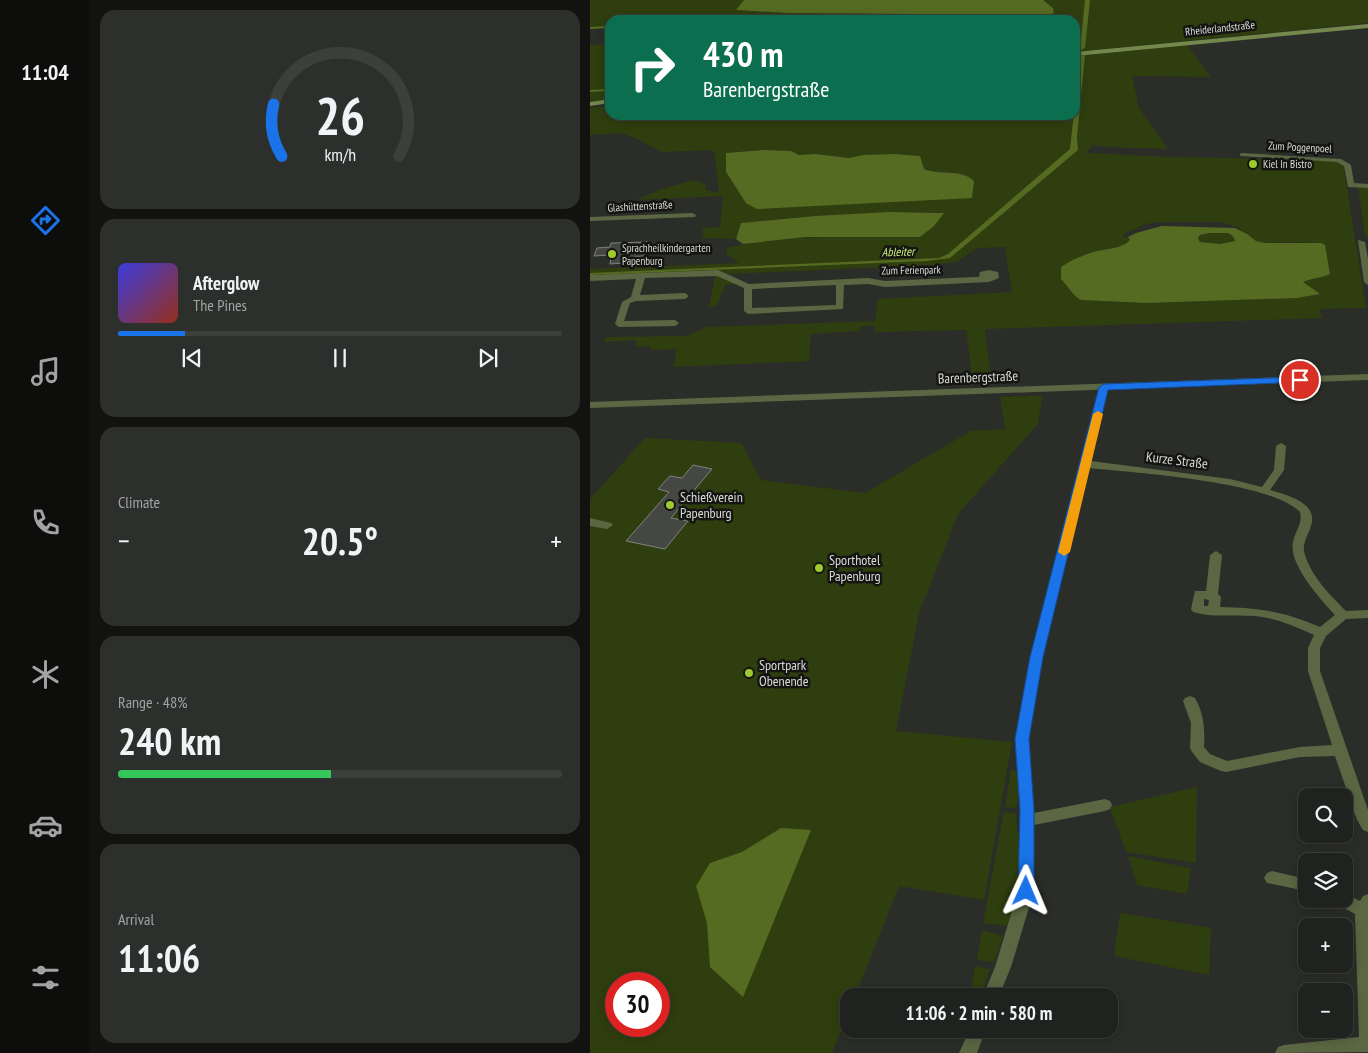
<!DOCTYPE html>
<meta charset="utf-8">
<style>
:root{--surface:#20221f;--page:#2d2f2c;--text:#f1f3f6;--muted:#a2a4a4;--line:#3d3f3d;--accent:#1a73e8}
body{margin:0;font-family:"PT Sans Narrow",sans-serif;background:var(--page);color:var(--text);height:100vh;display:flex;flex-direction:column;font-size:19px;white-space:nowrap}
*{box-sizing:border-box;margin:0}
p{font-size:16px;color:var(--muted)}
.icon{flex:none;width:28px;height:28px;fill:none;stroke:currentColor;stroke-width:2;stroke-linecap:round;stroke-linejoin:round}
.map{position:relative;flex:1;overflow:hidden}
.drawer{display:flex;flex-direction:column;gap:10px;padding:10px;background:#121311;width:500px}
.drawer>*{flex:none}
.hud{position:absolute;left:15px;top:15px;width:475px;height:105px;border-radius:15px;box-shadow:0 2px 12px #0003,0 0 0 1px var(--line);background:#0b6e4f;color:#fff;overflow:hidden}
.controls{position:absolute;left:708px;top:788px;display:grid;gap:10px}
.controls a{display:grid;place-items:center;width:55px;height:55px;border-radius:10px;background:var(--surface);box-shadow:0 2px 12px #0003,0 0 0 1px var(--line);font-size:25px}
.speed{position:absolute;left:15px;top:972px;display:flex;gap:10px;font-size:25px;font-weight:700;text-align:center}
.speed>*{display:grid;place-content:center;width:65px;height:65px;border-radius:50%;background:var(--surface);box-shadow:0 2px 12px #0003,0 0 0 1px var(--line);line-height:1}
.speed .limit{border:8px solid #d22;background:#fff;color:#111}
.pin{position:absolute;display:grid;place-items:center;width:42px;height:42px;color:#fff;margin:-21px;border:2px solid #fff;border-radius:50%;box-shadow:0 1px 5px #0007}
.me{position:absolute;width:55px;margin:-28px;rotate:1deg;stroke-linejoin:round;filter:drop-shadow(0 0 4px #0008)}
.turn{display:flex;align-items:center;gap:18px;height:105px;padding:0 15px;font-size:22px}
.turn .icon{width:65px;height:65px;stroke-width:2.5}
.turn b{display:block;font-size:35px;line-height:42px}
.big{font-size:38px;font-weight:700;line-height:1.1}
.drawer .card{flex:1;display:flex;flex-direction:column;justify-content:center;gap:8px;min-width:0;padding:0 18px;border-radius:15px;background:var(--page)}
.drawer .dial{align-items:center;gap:0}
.dial svg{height:130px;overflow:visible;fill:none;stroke:var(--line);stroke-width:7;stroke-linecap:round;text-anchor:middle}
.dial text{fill:var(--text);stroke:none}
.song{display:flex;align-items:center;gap:15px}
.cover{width:60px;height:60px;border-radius:8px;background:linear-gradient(135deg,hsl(240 70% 55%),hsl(10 70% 35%))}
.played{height:5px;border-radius:2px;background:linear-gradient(90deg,var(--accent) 15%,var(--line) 15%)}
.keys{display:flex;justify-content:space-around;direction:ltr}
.heat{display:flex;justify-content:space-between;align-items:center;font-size:28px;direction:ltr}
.charge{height:8px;border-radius:4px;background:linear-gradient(90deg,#34c759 48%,var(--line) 0)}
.trip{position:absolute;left:250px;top:988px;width:278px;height:50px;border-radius:15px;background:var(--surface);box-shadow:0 2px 12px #0003,0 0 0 1px var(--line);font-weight:700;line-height:50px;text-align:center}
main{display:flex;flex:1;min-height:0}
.tab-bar{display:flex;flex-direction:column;width:90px;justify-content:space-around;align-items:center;background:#0d0e0c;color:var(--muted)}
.tab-bar .icon{width:35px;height:35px}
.tab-bar .active{color:var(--accent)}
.tab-bar b{font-size:22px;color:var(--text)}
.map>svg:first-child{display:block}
.green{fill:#2f3e0e;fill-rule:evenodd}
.water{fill:#556b22;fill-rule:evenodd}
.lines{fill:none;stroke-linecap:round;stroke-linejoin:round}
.stream{stroke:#556b22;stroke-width:2}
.building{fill:#454743;stroke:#80827e}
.minor{fill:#5a6742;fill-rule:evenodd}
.tertiary{fill:#5a6742;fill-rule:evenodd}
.secondary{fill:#73884c;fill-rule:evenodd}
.route{fill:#1a73e8;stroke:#114b97}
.slow{fill:#f59e0b}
.poi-dot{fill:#9eca2e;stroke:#141513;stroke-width:2}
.labels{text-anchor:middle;stroke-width:5;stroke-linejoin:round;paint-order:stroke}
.far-street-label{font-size:11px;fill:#dbdcda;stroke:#141513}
.far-poi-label{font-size:11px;fill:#dbdcda;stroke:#141513;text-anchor:start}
.far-water-label{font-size:12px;font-style:italic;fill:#caf377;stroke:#141513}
.street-label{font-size:14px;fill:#dbdcda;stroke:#141513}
.poi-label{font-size:14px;fill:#dbdcda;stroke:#141513;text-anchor:start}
</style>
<main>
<nav class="tab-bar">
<b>11:04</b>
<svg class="icon active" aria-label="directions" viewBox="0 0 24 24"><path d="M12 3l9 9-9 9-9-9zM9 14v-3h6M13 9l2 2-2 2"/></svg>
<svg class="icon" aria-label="music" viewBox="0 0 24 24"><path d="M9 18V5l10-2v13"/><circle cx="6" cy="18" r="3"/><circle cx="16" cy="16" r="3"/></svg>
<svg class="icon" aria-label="phone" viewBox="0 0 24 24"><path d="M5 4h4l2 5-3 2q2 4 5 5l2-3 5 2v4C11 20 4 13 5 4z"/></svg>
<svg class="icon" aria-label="climate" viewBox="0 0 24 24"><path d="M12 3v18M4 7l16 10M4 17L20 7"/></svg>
<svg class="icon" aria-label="car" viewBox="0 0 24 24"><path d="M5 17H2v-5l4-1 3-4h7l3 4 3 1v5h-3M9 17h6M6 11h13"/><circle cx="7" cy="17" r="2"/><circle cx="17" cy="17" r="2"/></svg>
<svg class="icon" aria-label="filters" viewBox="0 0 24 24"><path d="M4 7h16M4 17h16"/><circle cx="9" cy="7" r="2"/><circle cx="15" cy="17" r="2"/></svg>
</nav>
<section class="drawer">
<div class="card dial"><svg viewBox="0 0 100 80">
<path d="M14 69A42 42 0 1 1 86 69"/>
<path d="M14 69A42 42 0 0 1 9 37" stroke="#1a73e8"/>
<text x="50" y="56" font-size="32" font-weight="700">26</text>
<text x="50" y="72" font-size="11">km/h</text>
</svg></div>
<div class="card">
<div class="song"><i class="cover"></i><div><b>Afterglow</b><p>The Pines</p></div></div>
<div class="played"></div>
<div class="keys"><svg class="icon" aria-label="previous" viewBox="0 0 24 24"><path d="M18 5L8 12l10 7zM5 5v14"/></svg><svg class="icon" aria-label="pause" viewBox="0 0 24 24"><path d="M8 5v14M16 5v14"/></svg><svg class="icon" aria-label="next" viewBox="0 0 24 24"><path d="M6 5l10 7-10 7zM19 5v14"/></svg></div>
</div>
<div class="card"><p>Climate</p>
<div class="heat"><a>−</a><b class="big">20.5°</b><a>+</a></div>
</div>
<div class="card"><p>Range · 48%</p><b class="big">240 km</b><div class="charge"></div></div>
<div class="card"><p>Arrival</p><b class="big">11:06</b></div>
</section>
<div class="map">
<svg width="778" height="1053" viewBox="0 0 778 1053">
<rect width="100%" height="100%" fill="#2b2d29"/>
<g class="green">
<polygon points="0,0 154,0 147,10 197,13 321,14 446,19 458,16 464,13 463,8 453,0 778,0 778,23 485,52 485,20 20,20 20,28 0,29"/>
<polygon points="20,44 20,99 0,102 0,45"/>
<path d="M597,45l24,32 -79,-1 7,32 29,41 -62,-2 -13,-2 -7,8 86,4 163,3 8,3 23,145 -47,1 3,9 -337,11 7,55 -19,1 -7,-55 -91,2v-6h-14l-1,5 -49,3 -2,27 -136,6 4,-18 -26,1 -1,-4 -15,1 1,-7 -32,2 2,-5 80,-1 21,-9 168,-6 3,-22 134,-7 -7,-45 -28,1 -21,14 -22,3 -209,9 -135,4v-9l149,-6 -13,-9 1,-6c63,-16 129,-10 193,-11l20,-25c-66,0 -133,3 -199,11l-5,16 -34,-1 1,-10 17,-1 3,-31 -87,4 23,-10 34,-10 12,4 1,6 13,3 -4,-38 -3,-5 -51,2 -24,-13 -15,-6 -32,2v-27l20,-3v10h465v-59zM175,150l26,1 8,4 16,-1 34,4 14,-3 31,-1 26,2 4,13 8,3h21l21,9 -2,16 -65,4 -161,2 -20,-31v-19zM568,222h63l19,6v3l16,10 9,2 37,-1 23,4 5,28c-8,4 -18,4 -28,9l18,11 -23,4 -150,5 -66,-3c-9,-5 -12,-13 -20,-21v-12c10,-7 20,-11 32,-15 12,-3 29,-3 37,-12l-2,-3h-6l2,-3 22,-10z"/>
<polygon points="768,187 778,188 778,236 775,236"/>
<polygon points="619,233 638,233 643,236 645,241 630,244 610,242 608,238 610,235"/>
<polygon points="125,275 147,284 135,285 127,306 119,307"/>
<path d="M452,396l-4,28 -80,90 -39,99 -23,118 116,11 -28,158 -85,-14 -44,110h-6v15l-17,42h-242v-554l55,-61 97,5 19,37 104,13 106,-62 34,-2 -5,-32zM26,984h43v42h-43z"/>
<polygon points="421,769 429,772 430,794 426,808 415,807"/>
<polygon points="607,787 606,863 536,852 520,807"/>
<polygon points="414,812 426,813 427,830 430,834 430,886 417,926 393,923"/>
<polygon points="538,856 601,868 597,894 547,885"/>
<polygon points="530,913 621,928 619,975 524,956"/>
<polygon points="392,930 413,936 404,962 387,960"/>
<polygon points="385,966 400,969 391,996 380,996"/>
</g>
<g class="water">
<polygon points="154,0 453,0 463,8 464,13 458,16 446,19 321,14 197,13 146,10"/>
<polygon points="495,0 500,0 495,48 492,50 490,48"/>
<polygon points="495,55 487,137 488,150 360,258 337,261 0,275 0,273 349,258 358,254 480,149 490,56"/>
<path d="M175,150l26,1 8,4 16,-1 34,4 14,-3 31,-1 26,2 4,13c16,7 36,-1 50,12l-2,17 -215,11 -11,-6 -20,-31v-19z"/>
<polygon points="299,212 354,213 344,226 330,237 215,237 153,244 146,239 151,223 225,216"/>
<path d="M572,226l73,2 12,6 9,7 9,2h56l4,2 5,29c-8,4 -18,4 -27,8l17,12 -23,4 -150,5 -66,-3c-9,-5 -12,-13 -20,-21v-12c10,-7 20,-11 32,-15 11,-3 29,-3 37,-12l-2,-3 8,-4zM619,233h19l5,3 2,5 -15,3 -20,-2 -2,-4 2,-3z"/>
<polygon points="191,828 221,830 153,997 120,967 117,923 106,886 120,863 152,852"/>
</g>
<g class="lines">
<g class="stream">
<polyline points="0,28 20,27"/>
<polyline points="0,91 20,90"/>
</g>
</g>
<g class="building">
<polygon points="58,242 54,256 35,258 34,263 20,264 21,258 18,258 19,255 4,256 7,248 20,247 21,243"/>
<polygon points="103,465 122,469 81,518 98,521 75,549 36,541 79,492 68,489 80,476 92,478"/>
</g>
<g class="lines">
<g class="minor">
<polygon points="652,153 751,159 761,165 764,183 778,184 778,188 758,187 754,166 747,162 650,156 650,154"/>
<polygon points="102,213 106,215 105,217 0,221 0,217"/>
<polygon points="768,240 775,242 778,259 778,285 774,282"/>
<path d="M128,270l31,14 119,-6 17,3 90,-4h4l1,-5 9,-2 9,2 1,6 -10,4 -104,5 -17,-3 -24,1 -1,24 -95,5 -4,-3v-23l-27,-12 -72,2 -5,17 45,-2 4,3 -4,3 -49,2 -6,2 -6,18 51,-1 4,3 -4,3 -56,1 -4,-3 7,-22 9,-5 5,-18 -46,2v-6zM246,285v20l-84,3v-19z"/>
<path d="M514,384l5,3 -18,74 139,18 32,8 12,-17 2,-24 5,-3 5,3 -2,24 -14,20c17,5 49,13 41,36 -3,9 -8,16 -7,25 5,23 26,44 42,60l22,-1v8l-22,1 -20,17 -6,12v23l48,139v22l-5,-2 -6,-10 -22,-64 -35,1 -74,15 -5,-1 -21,-9 -8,-10 -2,-4 1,-25 -8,-22 2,-3 5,-2 5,2c9,16 10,31 9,49l6,7 17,7 73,-14 32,-2 -24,-74v-23l6,-13c-20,-9 -38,-17 -59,-19 -21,-2 -43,2 -62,-4l-2,-3 4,-18h11l4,-36 6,-4 6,4 -4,39 3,3 -1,10c40,1 63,4 100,20l15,-12c-14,-15 -47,-51 -42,-73 2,-11 10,-18 7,-30 -31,-31 -164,-39 -211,-44l-46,189 -14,82 5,74 71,-14 5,2 2,4 -2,4 -5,2 -71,14v66l-23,76 -12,29h-16l12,-29 23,-76 2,-81 -5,-71 16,-82 68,-270zM614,599l5,1 -1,6h-4z"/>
<polygon points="0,518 21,523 23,525 17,529 0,526"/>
<polygon points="682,871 716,879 716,891 677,883 674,878 677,873"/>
<polygon points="754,893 770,901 773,896 778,894 778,1052 685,1053 688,1047 694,1045 769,1037 765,914 747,904 744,899 754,899"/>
<polygon points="380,1029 396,1029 387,1053 369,1053"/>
</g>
<polygon class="tertiary" points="778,374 778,380 0,408 0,402"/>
<g class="secondary">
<polygon points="778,24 778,28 485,56 485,52"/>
<polygon points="20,99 20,103 0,106 0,102"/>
</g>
</g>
<polygon class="route" points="710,377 713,378 713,382 518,390 453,657 439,739 444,810 444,891 442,895 436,897 430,895 428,891 430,810 425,739 440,657 509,387 514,384"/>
<polygon class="slow" points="508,411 513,414 480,552 474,556 468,552 503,414"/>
<g class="poi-dot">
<circle cx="663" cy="164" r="5"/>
<circle cx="22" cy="254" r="5"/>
<circle cx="80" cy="505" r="5"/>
<circle cx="229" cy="568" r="5"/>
<circle cx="159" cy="673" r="5"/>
</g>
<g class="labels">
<g class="far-street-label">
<text transform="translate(630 28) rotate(-6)" y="4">Rheiderlandstraße</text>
<text transform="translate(710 147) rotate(3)" y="4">Zum Poggenpoel</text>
<text transform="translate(50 206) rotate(-3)" y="4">Glashüttenstraße</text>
<text transform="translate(321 270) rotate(-1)" y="4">Zum Ferienpark</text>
</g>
<g class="far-poi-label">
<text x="673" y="168">Kiel In Bistro</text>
<text x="32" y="252">Sprachheilkindergarten<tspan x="32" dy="13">Papenburg</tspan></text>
</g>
<g class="far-water-label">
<text transform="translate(308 252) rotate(-2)" y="4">Ableiter</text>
</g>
<g class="street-label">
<text transform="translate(388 377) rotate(-2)" y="5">Barenbergstraße</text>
<text transform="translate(587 460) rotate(7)" y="5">Kurze Straße</text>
</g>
<g class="poi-label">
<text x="90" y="502">Schießverein<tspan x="90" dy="16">Papenburg</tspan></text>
<text x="239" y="565">Sporthotel<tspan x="239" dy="16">Papenburg</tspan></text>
<text x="169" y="670">Sportpark<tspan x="169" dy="16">Obenende</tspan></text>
</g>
</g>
</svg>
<div class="controls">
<a><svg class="icon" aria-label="search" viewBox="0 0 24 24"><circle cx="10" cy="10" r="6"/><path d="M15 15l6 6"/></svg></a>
<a><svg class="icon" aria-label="layers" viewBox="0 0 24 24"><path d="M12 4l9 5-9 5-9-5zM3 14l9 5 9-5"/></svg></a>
<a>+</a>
<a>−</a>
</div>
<div class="speed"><div class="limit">30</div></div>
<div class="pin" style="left:710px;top:380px;background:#d93025"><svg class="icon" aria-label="arrive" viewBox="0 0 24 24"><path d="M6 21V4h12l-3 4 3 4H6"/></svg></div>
<svg class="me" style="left:436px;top:891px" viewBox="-20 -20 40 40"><path d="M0-17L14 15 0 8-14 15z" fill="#1a73e8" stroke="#fff" stroke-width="4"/></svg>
<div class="trip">11:06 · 2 min · 580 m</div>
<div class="hud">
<div class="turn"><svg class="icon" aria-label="right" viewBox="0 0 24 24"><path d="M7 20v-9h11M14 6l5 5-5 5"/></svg><div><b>430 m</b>Barenbergstraße</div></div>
</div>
</div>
</main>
